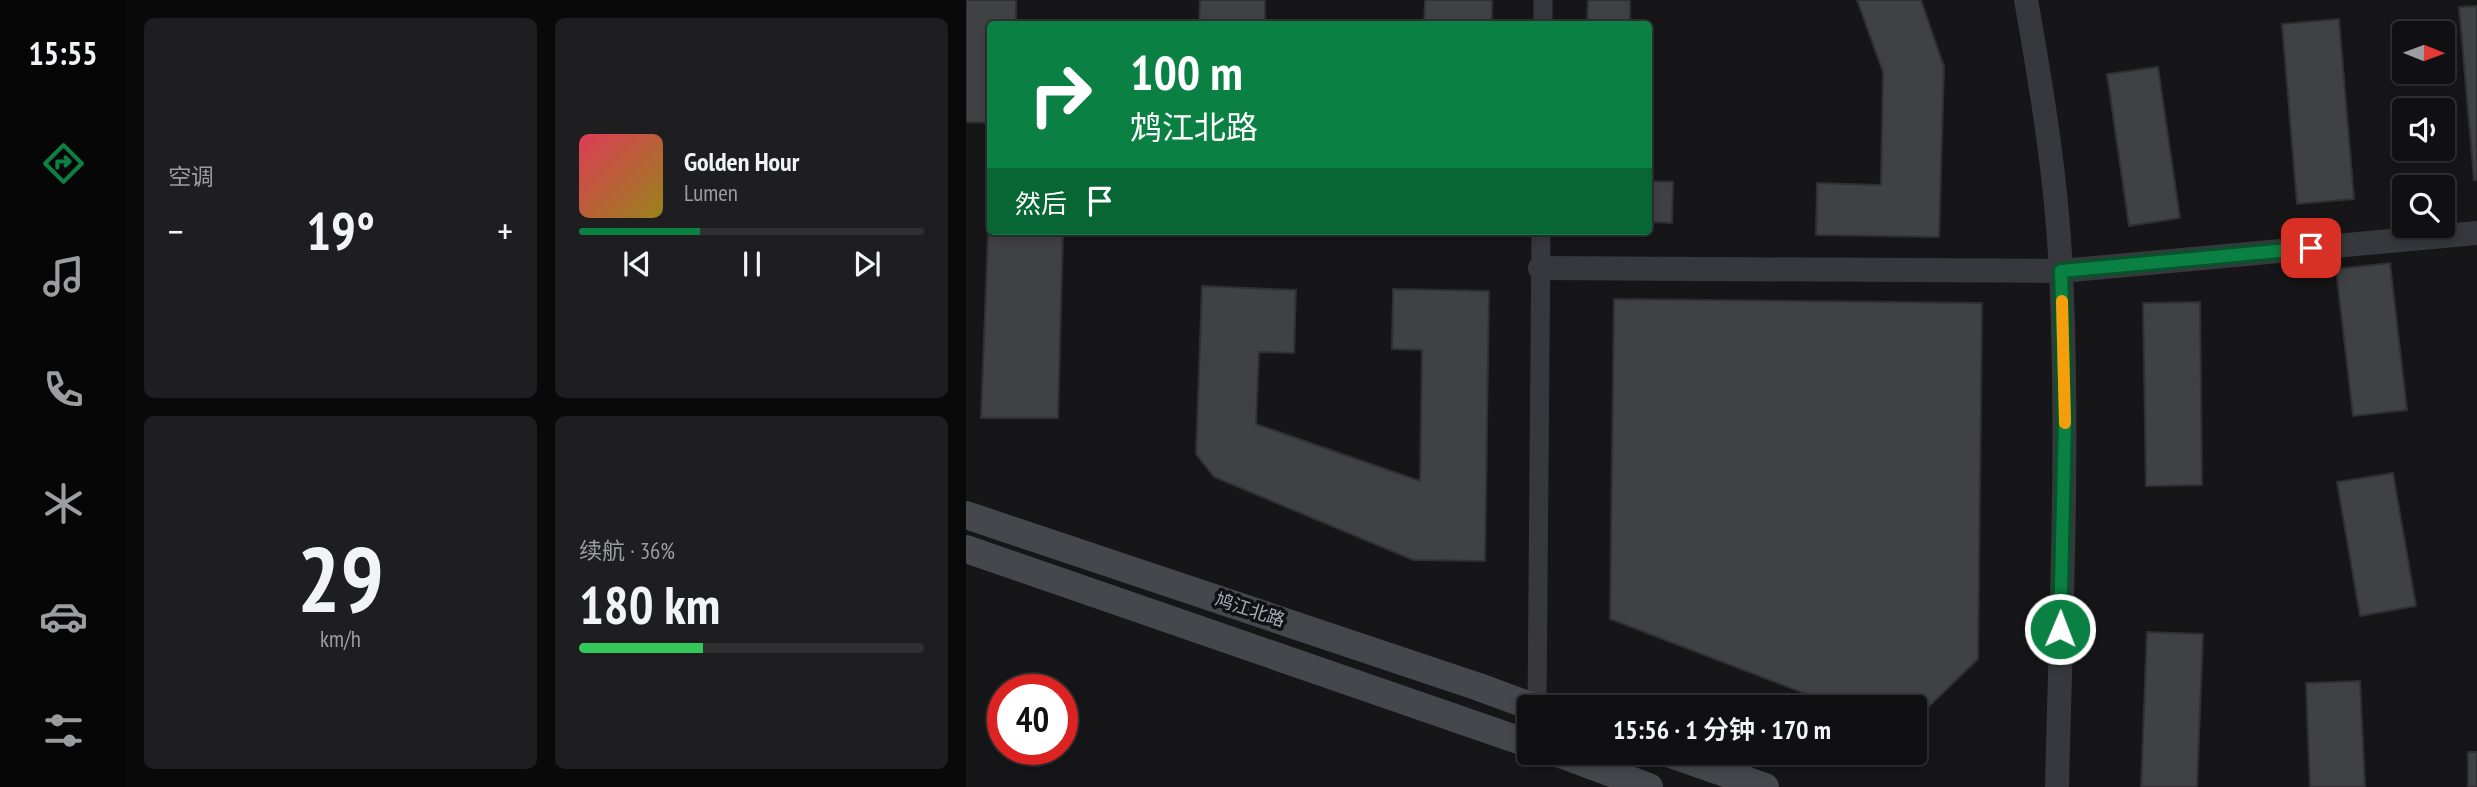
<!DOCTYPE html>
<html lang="zh">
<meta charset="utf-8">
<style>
:root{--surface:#101012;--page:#1e1e20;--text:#f1f3f6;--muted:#9c9d9f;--line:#303032;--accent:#0b8043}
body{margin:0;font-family:"PT Sans Narrow","Noto Sans SC",sans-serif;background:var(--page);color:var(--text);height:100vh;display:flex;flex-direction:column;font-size:26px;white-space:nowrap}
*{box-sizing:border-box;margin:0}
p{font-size:23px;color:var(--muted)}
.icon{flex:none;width:38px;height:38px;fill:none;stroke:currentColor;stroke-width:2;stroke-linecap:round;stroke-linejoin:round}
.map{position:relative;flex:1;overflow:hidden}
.details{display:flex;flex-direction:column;gap:18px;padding:18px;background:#09090a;width:840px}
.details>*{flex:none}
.banner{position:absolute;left:21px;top:21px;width:665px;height:214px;border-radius:7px;box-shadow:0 4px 10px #0003,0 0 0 2px var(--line);background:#0b8043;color:#fff;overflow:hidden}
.needle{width:46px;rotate:91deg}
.fabs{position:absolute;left:1426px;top:21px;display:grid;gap:14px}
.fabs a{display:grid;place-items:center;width:63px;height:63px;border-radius:7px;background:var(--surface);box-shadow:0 4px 10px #0003,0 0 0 2px var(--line);font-size:35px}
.speed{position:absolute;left:21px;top:674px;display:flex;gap:14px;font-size:35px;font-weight:700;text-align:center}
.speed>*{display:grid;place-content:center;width:91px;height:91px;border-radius:50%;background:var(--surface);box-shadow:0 4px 10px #0003,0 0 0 2px var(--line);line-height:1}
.speed .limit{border:10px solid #d22;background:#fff;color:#111}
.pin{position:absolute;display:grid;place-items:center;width:60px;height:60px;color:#fff;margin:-30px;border-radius:14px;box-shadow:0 4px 10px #0006}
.me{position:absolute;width:77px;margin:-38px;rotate:1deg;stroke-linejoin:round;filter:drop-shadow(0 0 5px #0008)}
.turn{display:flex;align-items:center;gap:24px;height:147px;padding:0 28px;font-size:32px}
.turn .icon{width:91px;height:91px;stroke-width:2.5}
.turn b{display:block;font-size:49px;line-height:60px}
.then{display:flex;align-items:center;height:66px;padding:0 28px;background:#0003;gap:14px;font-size:26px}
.big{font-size:52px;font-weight:600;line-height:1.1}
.details .widget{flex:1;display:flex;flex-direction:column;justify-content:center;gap:10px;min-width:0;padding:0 24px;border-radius:10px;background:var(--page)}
.details .dial{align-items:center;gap:0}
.dial b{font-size:91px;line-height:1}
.song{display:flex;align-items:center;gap:21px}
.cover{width:84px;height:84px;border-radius:10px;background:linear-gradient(135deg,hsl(350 70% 55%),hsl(50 70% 35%))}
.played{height:7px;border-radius:4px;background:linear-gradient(90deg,var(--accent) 35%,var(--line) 35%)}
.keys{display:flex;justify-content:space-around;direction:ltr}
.heat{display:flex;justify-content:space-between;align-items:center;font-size:38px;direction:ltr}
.charge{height:10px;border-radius:5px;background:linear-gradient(90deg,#34c759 36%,var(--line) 0)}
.details .tiles{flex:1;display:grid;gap:18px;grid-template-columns:repeat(2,1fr)}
.trip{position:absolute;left:551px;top:695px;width:410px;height:70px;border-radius:7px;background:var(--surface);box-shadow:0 4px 10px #0003,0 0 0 2px var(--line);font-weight:600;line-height:70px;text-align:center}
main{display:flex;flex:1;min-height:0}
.tabs{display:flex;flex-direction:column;width:126px;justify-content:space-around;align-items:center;background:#060607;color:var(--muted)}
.tabs .icon{width:49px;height:49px}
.tabs .active{color:var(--accent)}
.tabs b{font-size:32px;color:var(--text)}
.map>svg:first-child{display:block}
.building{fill:#404145;stroke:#303034;stroke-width:2}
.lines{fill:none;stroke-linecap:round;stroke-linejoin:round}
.minor{stroke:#37383d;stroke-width:19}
.tertiary{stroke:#37383d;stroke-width:24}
.secondary{stroke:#45474d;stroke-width:28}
.route-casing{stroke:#07532c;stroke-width:18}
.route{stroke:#0b8043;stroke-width:12}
.slow{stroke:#f59e0b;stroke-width:12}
.labels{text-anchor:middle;stroke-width:7;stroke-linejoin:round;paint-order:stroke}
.street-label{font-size:18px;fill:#a8adb8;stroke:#111113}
</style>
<main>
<nav class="tabs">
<b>15:55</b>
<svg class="icon active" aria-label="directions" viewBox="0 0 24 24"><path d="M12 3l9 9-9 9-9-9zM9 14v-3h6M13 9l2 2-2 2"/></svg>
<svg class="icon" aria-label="music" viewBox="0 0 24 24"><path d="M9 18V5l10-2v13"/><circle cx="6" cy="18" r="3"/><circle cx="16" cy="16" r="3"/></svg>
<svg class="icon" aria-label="phone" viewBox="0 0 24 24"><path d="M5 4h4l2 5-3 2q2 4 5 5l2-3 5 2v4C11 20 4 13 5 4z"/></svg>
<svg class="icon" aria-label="climate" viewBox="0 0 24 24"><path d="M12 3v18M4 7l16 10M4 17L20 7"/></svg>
<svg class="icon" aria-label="car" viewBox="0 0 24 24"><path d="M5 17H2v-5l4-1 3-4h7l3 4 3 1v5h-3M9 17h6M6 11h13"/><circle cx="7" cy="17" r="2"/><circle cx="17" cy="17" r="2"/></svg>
<svg class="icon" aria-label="filters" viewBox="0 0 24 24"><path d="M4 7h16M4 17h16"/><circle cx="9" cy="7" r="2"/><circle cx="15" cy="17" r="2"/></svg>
</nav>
<section class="details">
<div class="tiles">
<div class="widget"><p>空调</p>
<div class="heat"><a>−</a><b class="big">19°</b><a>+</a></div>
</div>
<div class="widget">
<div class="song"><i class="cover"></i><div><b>Golden Hour</b><p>Lumen</p></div></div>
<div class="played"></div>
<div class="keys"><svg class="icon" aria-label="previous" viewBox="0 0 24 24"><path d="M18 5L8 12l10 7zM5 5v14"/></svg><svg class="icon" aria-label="pause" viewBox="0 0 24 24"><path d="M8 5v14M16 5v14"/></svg><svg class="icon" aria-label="next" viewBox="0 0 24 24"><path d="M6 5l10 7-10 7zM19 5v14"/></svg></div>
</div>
<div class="widget dial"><b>29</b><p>km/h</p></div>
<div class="widget"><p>续航 · 36%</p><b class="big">180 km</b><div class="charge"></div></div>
</div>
</section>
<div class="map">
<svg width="1511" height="787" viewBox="0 0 1511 787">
<rect width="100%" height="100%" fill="#161618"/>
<g class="building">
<polygon points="0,0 50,0 50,24 24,24 24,123 0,122"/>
<polygon points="234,0 299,0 299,24 233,24"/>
<polygon points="459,0 526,0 526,24 458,24"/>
<polygon points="622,0 664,0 664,24 621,24"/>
<polygon points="891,0 955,0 978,67 973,237 850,235 851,183 915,185 917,72"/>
<polygon points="1511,6 1511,180 1508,180 1493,7"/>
<polygon points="1373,19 1388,199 1331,204 1316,24"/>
<polygon points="1192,67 1214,218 1163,226 1141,74"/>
<polygon points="682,181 707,182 706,223 682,222"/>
<polygon points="23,208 24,231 97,231 92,418 15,418"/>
<polygon points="1424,263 1441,410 1387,416 1370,269"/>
<polygon points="236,286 330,290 328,353 293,352 290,424 454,481 456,350 426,349 427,289 523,291 519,561 447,560 248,477 230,454"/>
<polygon points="648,299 1016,303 1012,659 948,721 948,707 874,707 644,619"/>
<polygon points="1234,302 1236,485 1180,486 1177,303"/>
<polygon points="1427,473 1450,606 1394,616 1371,482"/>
<polygon points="1181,632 1237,634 1231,787 1175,787"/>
<polygon points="1394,681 1399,787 1344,787 1340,683"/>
<rect x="1502" y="752" width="9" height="35"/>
</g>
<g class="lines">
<g class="minor">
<polyline points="577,24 577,0"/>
<polyline points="571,707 575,231"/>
</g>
<g class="tertiary">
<path d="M1060,0c16,90 31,181 35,273 8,171 0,343 -4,514"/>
<polyline points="574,268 1095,271 1511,233"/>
</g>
<g class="secondary">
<polyline points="0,515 513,687 567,707"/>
<polyline points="0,549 564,744"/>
<polyline points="589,752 683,787"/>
<polyline points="699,752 799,787"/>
</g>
</g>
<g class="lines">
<g class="route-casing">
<polyline id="route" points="1094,629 1099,419 1095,271 1345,248"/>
</g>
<use href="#route" class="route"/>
<polyline class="slow" points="1096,301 1099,423"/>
</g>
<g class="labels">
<g class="street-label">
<text transform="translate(284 610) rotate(18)" y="6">鸠江北路</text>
</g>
</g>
</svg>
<div class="fabs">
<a><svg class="needle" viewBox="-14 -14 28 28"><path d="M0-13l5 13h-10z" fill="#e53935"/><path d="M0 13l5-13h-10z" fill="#9c9d9f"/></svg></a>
<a><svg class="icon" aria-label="sound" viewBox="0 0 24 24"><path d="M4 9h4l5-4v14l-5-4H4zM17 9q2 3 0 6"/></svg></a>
<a><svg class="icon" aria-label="search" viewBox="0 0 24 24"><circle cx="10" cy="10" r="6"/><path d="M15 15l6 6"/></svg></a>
</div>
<div class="speed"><div class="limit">40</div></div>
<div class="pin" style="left:1345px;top:248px;background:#d93025"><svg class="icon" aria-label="arrive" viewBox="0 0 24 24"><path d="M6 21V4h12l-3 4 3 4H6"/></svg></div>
<svg class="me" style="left:1094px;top:629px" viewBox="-20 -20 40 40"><circle r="17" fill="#0b8043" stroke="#fff" stroke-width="3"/><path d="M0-11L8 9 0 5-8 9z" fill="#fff"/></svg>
<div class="trip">15:56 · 1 分钟 · 170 m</div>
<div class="banner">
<div class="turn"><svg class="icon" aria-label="right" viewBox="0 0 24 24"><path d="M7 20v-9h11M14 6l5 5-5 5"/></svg><div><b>100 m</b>鸩江北路</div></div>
<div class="then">然后<svg class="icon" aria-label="arrive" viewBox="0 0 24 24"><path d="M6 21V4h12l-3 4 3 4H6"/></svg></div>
</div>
</div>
</main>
